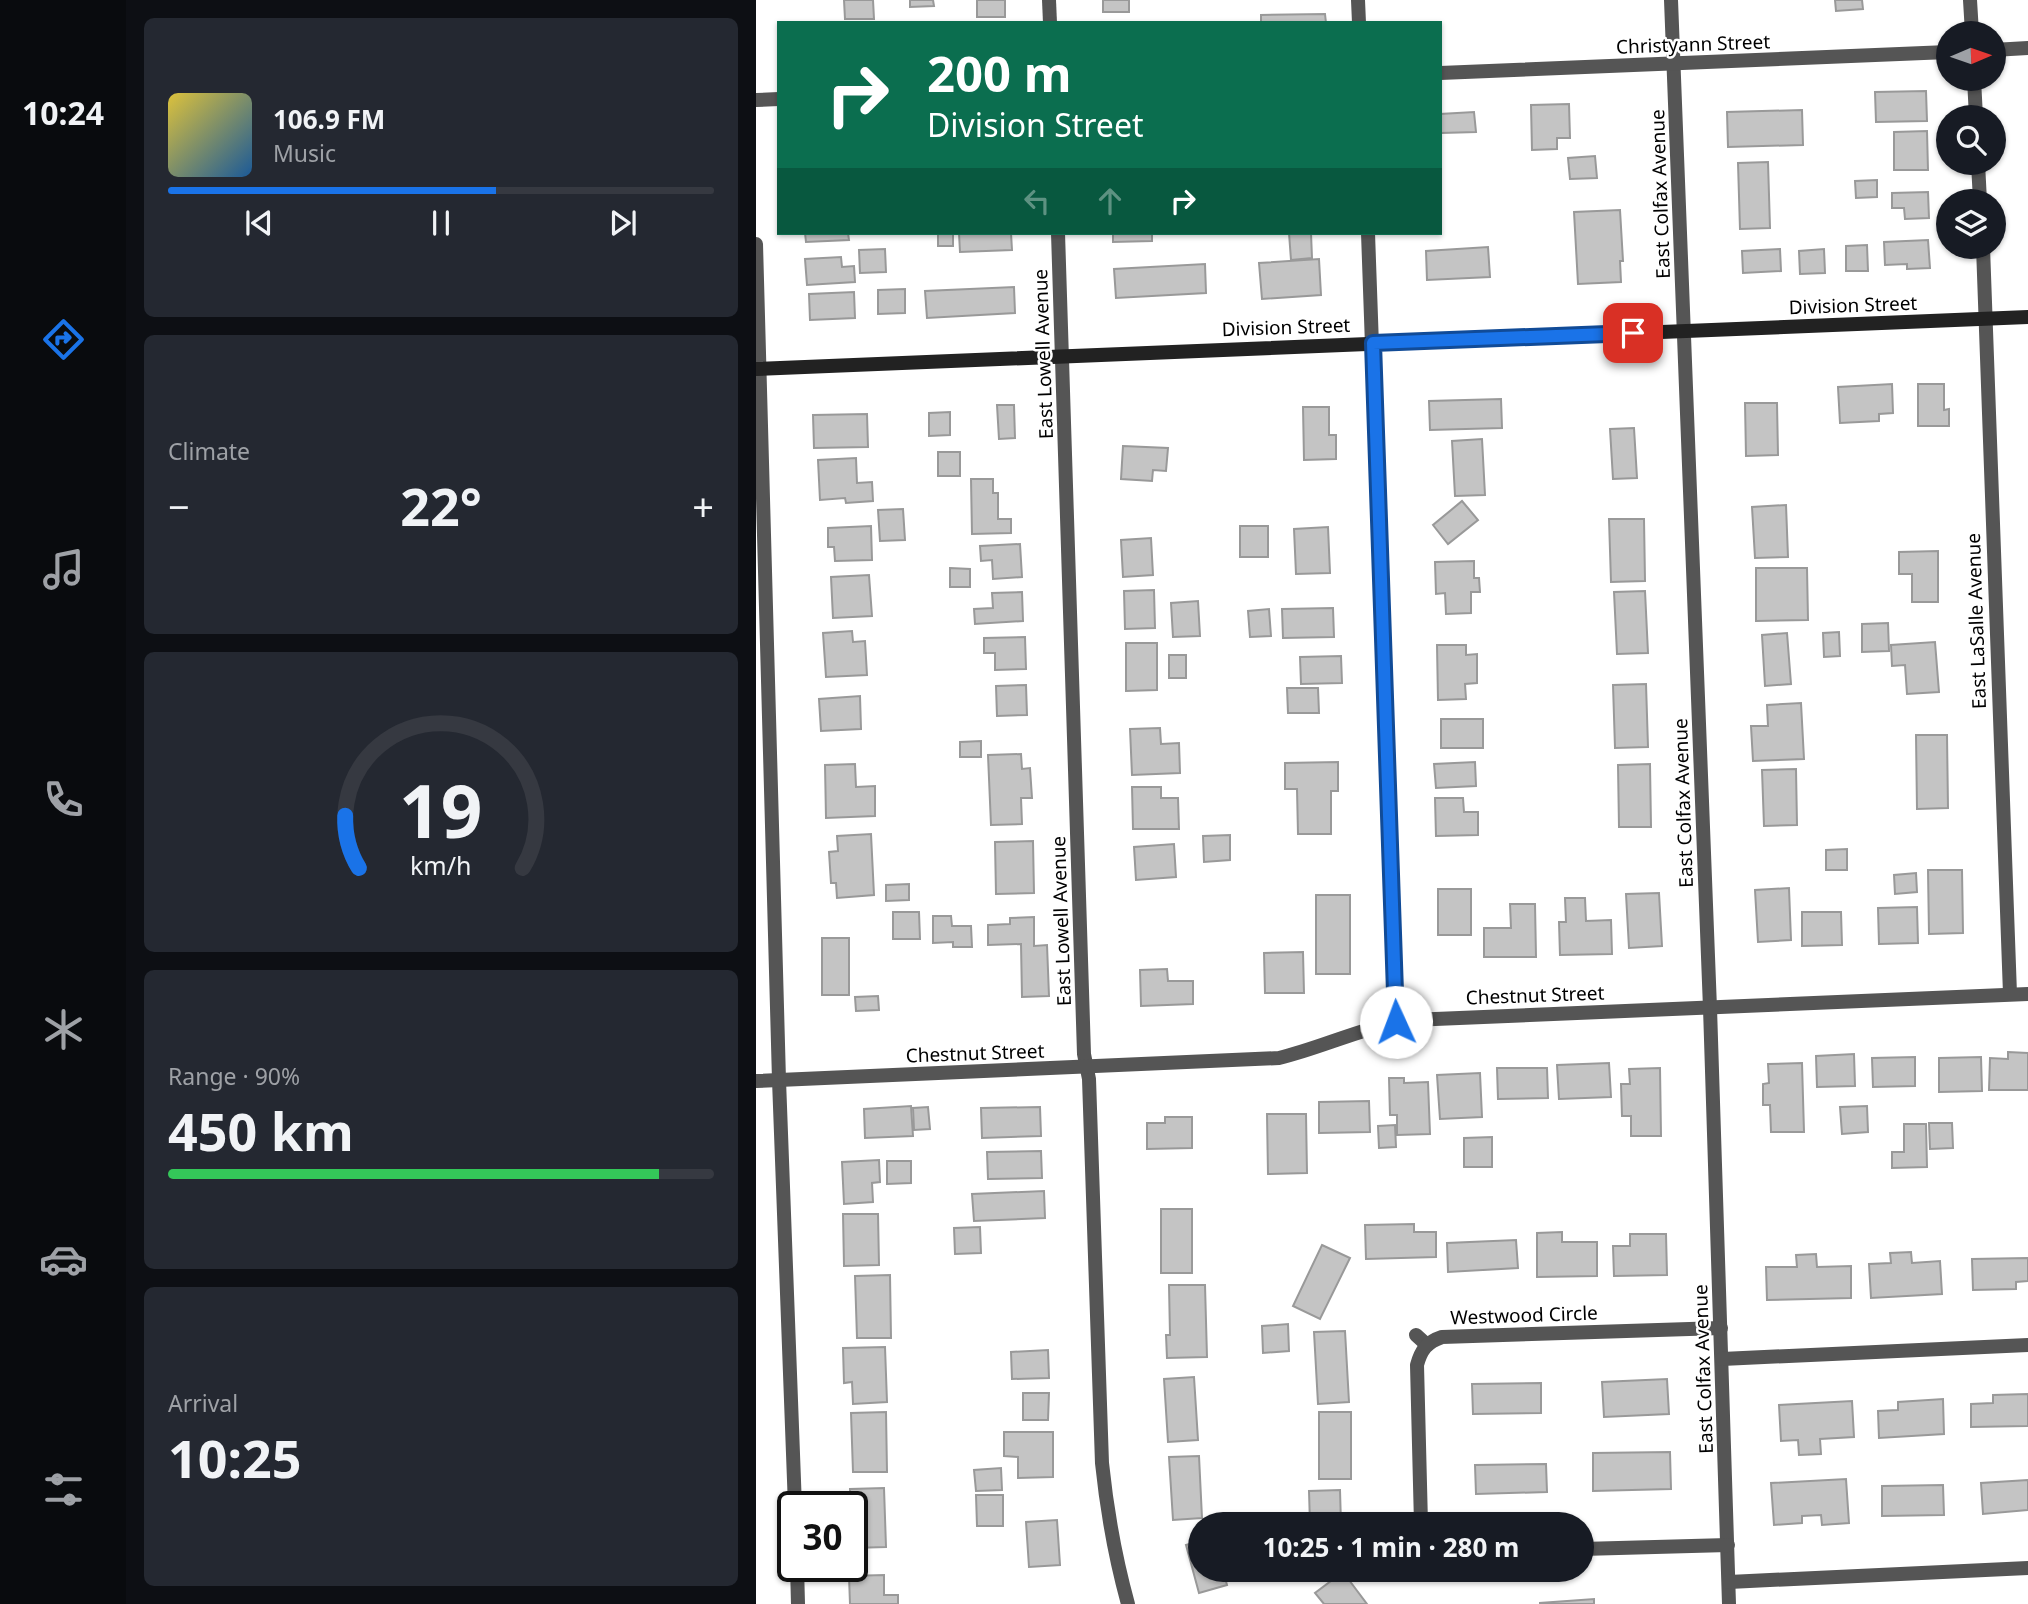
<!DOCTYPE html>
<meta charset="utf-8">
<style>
:root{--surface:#171b24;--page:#242831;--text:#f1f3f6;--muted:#9ea1a6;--line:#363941;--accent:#1a73e8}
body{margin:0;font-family:"Noto Sans",sans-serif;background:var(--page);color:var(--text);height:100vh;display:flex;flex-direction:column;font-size:26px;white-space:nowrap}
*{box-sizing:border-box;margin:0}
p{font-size:23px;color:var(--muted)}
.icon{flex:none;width:38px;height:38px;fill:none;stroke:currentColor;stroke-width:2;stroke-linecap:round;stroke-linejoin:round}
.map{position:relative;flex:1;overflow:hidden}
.details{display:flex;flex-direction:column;gap:18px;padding:18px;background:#0d0f14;width:630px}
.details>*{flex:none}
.guide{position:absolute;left:21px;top:21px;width:665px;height:214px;border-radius:0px;box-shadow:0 2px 5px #0004;background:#0b6e4f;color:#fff;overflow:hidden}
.needle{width:46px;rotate:88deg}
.tools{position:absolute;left:1180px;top:21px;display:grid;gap:14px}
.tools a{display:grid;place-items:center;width:70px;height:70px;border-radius:50%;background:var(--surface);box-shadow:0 2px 5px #0004;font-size:35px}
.speed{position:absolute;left:21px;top:1491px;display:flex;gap:14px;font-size:35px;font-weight:700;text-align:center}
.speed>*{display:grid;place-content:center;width:91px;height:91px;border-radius:50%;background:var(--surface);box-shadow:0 2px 5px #0004;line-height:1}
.speed .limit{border:4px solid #111;border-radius:10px;background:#fff;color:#111}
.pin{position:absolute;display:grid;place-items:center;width:60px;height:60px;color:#fff;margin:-30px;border-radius:14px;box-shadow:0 4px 10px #0006}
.me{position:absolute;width:77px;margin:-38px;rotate:358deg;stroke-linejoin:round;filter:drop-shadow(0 0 5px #0008)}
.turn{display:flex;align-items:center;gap:24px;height:147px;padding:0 35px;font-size:32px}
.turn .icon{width:91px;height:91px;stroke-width:2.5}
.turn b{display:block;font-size:49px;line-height:60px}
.lanes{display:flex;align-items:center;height:66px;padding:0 35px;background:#0003;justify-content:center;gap:35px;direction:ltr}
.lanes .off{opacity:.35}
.big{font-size:52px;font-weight:700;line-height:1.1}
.details .card{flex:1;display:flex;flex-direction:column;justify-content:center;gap:10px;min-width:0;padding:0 24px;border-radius:10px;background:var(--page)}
.details .dial{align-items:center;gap:0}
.dial svg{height:182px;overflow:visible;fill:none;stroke:var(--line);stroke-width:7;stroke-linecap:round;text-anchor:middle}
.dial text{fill:var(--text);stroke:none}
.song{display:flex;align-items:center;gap:21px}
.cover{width:84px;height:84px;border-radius:10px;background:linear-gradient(135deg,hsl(50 70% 55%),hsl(210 70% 35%))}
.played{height:7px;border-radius:4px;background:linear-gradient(90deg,var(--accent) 60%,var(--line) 60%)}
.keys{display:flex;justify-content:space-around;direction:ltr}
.heat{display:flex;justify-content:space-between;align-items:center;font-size:38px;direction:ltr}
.charge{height:10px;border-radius:5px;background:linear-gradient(90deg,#34c759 90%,var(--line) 0)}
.trip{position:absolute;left:432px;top:1512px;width:406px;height:70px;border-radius:35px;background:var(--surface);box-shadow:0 2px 5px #0004;font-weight:700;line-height:70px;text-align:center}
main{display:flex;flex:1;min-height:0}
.dock{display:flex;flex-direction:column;width:126px;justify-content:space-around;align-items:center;background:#090b0e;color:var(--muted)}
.dock .icon{width:49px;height:49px}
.dock .selected{color:var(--accent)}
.dock b{font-size:32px;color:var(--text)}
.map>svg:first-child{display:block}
.building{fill:#c4c4c4;stroke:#999;stroke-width:2}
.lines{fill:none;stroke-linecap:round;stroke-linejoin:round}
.street{stroke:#555;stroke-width:14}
.secondary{stroke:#222;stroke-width:14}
.route-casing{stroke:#114b97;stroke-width:18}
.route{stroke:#1a73e8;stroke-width:12}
.labels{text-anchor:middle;stroke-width:5;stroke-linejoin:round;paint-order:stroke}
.street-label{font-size:19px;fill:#000;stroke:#fff}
</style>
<main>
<nav class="dock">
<b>10:24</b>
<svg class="icon selected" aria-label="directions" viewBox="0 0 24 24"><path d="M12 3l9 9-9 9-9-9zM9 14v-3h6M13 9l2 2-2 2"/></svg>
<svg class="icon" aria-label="music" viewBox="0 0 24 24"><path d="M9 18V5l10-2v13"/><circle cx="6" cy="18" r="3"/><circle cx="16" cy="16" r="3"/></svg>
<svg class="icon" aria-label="phone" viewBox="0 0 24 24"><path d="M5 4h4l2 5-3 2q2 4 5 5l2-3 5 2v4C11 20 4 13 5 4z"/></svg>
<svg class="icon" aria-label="climate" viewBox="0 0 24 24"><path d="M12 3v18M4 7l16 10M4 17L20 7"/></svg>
<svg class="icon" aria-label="car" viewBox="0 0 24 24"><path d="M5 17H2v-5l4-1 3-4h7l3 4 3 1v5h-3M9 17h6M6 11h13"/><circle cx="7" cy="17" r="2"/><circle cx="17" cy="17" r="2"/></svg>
<svg class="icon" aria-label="filters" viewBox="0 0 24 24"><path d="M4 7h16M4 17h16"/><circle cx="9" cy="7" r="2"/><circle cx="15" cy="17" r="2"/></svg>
</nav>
<section class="details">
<div class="card">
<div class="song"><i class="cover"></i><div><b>106.9 FM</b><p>Music</p></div></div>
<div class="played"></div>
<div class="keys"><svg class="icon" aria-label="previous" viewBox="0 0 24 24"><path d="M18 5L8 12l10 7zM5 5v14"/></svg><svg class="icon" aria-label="pause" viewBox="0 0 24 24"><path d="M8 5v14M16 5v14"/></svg><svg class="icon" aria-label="next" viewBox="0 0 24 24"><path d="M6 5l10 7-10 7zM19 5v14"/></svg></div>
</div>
<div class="card"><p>Climate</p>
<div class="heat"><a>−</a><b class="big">22°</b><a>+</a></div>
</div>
<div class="card dial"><svg viewBox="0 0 100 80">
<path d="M14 69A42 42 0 1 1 86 69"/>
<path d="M14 69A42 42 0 0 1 8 46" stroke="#1a73e8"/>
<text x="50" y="56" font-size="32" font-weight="700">19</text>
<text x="50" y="72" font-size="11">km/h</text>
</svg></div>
<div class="card"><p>Range · 90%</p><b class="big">450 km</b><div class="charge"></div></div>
<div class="card"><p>Arrival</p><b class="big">10:25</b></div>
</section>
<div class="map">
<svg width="1272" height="1604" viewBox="0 0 1272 1604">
<rect width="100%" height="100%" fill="#fff"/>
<g class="building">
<polygon points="88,0 117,0 118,19 89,19"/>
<polygon points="154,0 177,0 178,6 154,7"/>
<rect x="221" y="0" width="28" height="17"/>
<rect x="347" y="0" width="26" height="12"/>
<polygon points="1079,0 1106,0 1107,9 1080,11"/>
<polygon points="569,14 570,23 505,23 505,15"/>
<polygon points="1170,91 1171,121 1120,122 1119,92"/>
<polygon points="813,104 814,138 801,138 801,149 776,150 775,105"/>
<polygon points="1046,110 1047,145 972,147 971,112"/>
<polygon points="718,112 720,132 685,133 684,148 684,114"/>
<polygon points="1171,131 1172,170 1138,170 1138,132"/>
<polygon points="839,156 841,178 814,179 812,158"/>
<polygon points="1012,162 1014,228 984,229 982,163"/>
<polygon points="1121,180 1121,197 1100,198 1099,181"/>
<polygon points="1172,192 1173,218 1149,219 1148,208 1136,208 1136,193"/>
<polygon points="864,210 867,261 864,261 865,282 822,284 818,212"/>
<polygon points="49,233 92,233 93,240 50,242"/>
<rect x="182" y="233" width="15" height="13"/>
<polygon points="203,233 255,233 256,250 204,252"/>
<polygon points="357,233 396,233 396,241 357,242"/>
<polygon points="533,233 555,233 556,258 535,260"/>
<polygon points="1172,240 1174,268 1151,269 1151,264 1129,265 1128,242"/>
<polygon points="1111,245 1112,271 1090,271 1090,246"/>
<polygon points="732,247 734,277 671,280 670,251"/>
<polygon points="129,249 130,272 104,273 103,250"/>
<polygon points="1024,249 1025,271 987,273 986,251"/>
<polygon points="1068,249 1069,273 1044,274 1043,251"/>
<polygon points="85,257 86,267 98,266 99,282 51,285 49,259"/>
<polygon points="563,259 565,295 506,299 503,263"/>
<polygon points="449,264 450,293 360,298 358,269"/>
<polygon points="258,287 259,313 171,318 169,291"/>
<polygon points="149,289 149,313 122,314 122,290"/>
<polygon points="98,292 99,318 54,320 53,294"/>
<polygon points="1136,384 1137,413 1123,414 1123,421 1084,423 1082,387"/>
<polygon points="1162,384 1188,384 1188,410 1193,409 1193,426 1162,426"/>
<polygon points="745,399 746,428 674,430 673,401"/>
<polygon points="989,403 1021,403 1022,455 990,456"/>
<polygon points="241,405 258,405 259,438 243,439"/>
<polygon points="547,407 573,407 573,435 580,435 580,459 548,460"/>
<polygon points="194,412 194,435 173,436 173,413"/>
<polygon points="111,414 112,447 58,448 57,415"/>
<polygon points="878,428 881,478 857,479 854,429"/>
<polygon points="726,439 729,495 699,496 696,441"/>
<polygon points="367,446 412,448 410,471 397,470 396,481 365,479"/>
<rect x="182" y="452" width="22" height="24"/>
<polygon points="100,458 101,483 116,482 117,501 90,503 89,498 64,500 62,460"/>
<polygon points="215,479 237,479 237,493 242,493 242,519 255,519 255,533 216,534"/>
<polygon points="706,501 722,520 692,544 677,525"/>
<polygon points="1030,505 1032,557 999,558 996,507"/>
<polygon points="147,509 149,540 124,541 122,510"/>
<polygon points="853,519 888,519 889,581 855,582"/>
<polygon points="115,526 116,560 79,561 78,547 72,547 72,528"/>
<rect x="484" y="526" width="28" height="31"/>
<polygon points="572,527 574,573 540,574 538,529"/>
<polygon points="395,538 397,575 367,577 365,540"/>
<polygon points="264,544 266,577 237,579 236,560 225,561 224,546"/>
<polygon points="1182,551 1182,602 1156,602 1156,574 1143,574 1143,552"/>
<polygon points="718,561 718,578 723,578 724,592 715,592 715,613 690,614 689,593 680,594 679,562"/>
<polygon points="194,568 214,569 214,587 194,587"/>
<polygon points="1000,568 1051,568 1052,620 1000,621"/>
<polygon points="113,575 116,616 77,618 75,577"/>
<polygon points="398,590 399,628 369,629 368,591"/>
<polygon points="889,591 892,653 861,654 858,592"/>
<polygon points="266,592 267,621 219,624 218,609 237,608 236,593"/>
<polygon points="442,601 444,636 417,637 415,603"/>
<polygon points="577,608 578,637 527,638 526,609"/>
<polygon points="513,609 515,636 494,637 492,611"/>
<polygon points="1132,623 1133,651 1106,652 1106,624"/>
<polygon points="96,631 97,642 109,641 111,675 70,677 67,633"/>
<polygon points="1083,632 1084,656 1068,657 1067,633"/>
<polygon points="1031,633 1035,684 1009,686 1006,635"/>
<polygon points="269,637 270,669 239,670 239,653 228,653 228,638"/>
<polygon points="1179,642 1183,692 1151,694 1149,665 1136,666 1135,645"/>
<polygon points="370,643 401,643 401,690 370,691"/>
<polygon points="681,645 710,645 710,655 721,654 721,683 709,684 710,699 682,700"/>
<rect x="413" y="655" width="17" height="23"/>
<polygon points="585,656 586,683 545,684 544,657"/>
<polygon points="890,684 892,747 859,748 857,685"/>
<polygon points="270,685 271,715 241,716 240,686"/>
<polygon points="531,688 562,688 563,713 532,713"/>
<polygon points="104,696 105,729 65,731 63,699"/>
<polygon points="1045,703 1048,759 997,761 995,726 1012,726 1011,705"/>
<rect x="685" y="719" width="42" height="29"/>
<polygon points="404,728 405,744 423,743 424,773 376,775 374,729"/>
<polygon points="1160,735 1191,735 1192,808 1161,809"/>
<polygon points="225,741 225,757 204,757 204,742"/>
<polygon points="265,754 266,769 274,768 276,798 265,798 266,824 235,825 232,755"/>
<polygon points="582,762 582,791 575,791 575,834 542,834 541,789 529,789 529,763"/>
<polygon points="719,762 720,786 680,788 678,764"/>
<polygon points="99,764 100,787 119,786 119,816 70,818 69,765"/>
<polygon points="894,764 895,827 863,827 862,765"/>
<polygon points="1040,769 1041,825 1008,826 1006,770"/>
<polygon points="376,787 405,787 405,798 422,798 423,829 377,829"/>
<polygon points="679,798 707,798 708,812 722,812 722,835 680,836"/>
<polygon points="115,834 118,895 81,898 80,883 75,883 73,852 82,851 81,836"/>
<polygon points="474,835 474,860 448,862 447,836"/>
<polygon points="277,841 278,893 240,894 239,842"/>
<polygon points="418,844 420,877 380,880 378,847"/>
<polygon points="1091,849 1091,870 1070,870 1070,850"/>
<polygon points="1172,870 1206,870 1207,933 1173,934"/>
<polygon points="1160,873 1161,892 1139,894 1138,875"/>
<polygon points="153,884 153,900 130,901 130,885"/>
<polygon points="1033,888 1035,940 1002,942 999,890"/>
<rect x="682" y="889" width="33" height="46"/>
<polygon points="903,893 906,946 873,948 870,894"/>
<rect x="560" y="895" width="34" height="79"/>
<polygon points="809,898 829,898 830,921 855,920 856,954 804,955 803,922 810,922"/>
<polygon points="754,904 779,904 780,957 728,957 728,928 755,928"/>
<polygon points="1161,907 1162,943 1123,944 1122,908"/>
<polygon points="137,912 163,912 164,939 137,939"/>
<polygon points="1046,912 1085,912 1086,945 1046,946"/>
<polygon points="177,916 195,916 196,926 215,926 216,947 197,947 197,942 177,943"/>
<polygon points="278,917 278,946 291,945 293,996 266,997 265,944 232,945 232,925 254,924 254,918"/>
<rect x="66" y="938" width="27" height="57"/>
<polygon points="547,952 548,993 509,993 508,953"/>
<polygon points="411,969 412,981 437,981 437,1004 385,1006 384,970"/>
<polygon points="122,996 123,1010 100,1011 99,997"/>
<polygon points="1252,1052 1272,1053 1272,1090 1233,1090 1234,1058 1252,1059"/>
<polygon points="1098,1054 1099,1086 1061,1087 1060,1056"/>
<polygon points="1159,1057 1159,1086 1117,1087 1116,1058"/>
<polygon points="1225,1057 1226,1091 1183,1092 1183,1058"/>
<polygon points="853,1063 855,1097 803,1099 801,1065"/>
<polygon points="1046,1063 1048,1132 1015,1132 1014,1105 1007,1105 1007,1084 1013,1083 1012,1064"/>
<polygon points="741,1068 791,1068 792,1098 742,1099"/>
<polygon points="904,1068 905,1136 875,1136 875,1116 866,1116 865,1084 874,1084 873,1069"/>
<polygon points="724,1073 726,1117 684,1119 681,1075"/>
<polygon points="633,1078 648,1078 648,1083 672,1082 674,1134 641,1135 641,1115 634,1115"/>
<polygon points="613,1101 614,1132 563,1133 563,1102"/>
<polygon points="155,1106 157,1136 109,1138 108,1109"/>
<polygon points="1111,1106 1112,1132 1086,1134 1084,1107"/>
<polygon points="172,1107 174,1129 158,1130 157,1108"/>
<polygon points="284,1107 285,1136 226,1138 225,1108"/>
<polygon points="511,1114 550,1114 551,1173 512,1174"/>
<polygon points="409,1117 436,1117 436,1148 391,1149 391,1123 409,1123"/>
<polygon points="1173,1123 1196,1123 1197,1148 1174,1149"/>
<polygon points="1148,1124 1170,1124 1171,1167 1136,1168 1136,1152 1148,1152"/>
<polygon points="639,1125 640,1147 623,1148 622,1126"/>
<polygon points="736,1137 736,1167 708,1167 708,1138"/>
<polygon points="285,1151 286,1178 232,1179 231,1152"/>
<polygon points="123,1160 124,1182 116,1183 117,1202 88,1204 86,1162"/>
<polygon points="131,1161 155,1161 155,1183 131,1184"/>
<polygon points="288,1191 289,1218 218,1221 216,1194"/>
<rect x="405" y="1209" width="31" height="64"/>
<polygon points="87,1214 122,1214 123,1265 88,1266"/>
<polygon points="658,1224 658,1232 680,1232 680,1257 610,1259 609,1225"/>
<polygon points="224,1227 225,1253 199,1254 198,1228"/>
<polygon points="806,1232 806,1242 841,1242 841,1276 781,1277 781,1233"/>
<polygon points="874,1234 910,1234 911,1275 858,1276 857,1246 874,1246"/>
<polygon points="760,1240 762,1268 692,1272 691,1243"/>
<polygon points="566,1245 594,1258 564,1319 537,1306"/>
<polygon points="1155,1252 1156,1263 1184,1261 1186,1294 1115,1298 1113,1264 1135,1263 1134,1253"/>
<polygon points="1060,1254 1061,1267 1095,1266 1095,1298 1011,1300 1010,1267 1041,1267 1040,1255"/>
<polygon points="1272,1258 1272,1281 1260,1282 1260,1289 1217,1290 1216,1259"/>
<polygon points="134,1275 135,1338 101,1338 99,1276"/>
<polygon points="413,1285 449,1285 451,1357 411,1358 410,1335 414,1335"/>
<polygon points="532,1324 533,1351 507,1353 506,1326"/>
<polygon points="589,1331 593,1402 562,1404 558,1332"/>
<polygon points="129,1347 131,1402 97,1404 96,1382 88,1383 87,1348"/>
<polygon points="292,1350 293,1378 256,1379 255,1352"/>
<polygon points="438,1377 442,1440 412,1442 408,1379"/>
<polygon points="911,1379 913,1414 848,1417 846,1382"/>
<polygon points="785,1383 785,1413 717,1414 716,1384"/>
<polygon points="267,1393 293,1393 292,1420 267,1420"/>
<polygon points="1272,1394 1272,1426 1215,1427 1215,1404 1237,1403 1237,1395"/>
<polygon points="1187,1399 1188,1434 1123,1438 1122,1411 1142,1410 1142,1402"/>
<polygon points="1096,1401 1098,1437 1064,1439 1065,1454 1043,1455 1042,1440 1025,1441 1023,1405"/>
<polygon points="130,1412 131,1472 97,1472 95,1413"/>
<rect x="563" y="1412" width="32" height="67"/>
<polygon points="248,1432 297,1432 297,1477 262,1478 262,1457 248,1456"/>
<polygon points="914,1452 915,1489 837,1491 837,1453"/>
<polygon points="443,1456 446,1518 417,1520 413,1457"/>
<polygon points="790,1464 791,1492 720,1494 719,1465"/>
<polygon points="245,1468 246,1490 220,1491 218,1470"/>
<polygon points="1090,1479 1093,1523 1066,1525 1065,1515 1046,1516 1046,1523 1018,1525 1015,1483"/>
<polygon points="1272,1480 1272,1510 1227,1514 1225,1483"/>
<polygon points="1187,1485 1188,1515 1126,1516 1126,1486"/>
<polygon points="128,1488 130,1547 96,1548 94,1489"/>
<polygon points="584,1490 585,1524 554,1524 553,1491"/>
<polygon points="220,1495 247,1495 247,1526 221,1526"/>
<polygon points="301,1520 304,1565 273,1567 270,1522"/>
<polygon points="444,1541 444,1570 467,1570 471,1585 443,1593 430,1545"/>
<polygon points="587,1572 611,1604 568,1604 559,1593"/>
<polygon points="128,1575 128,1595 142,1595 142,1604 94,1604 93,1576"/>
<polygon points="838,1599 838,1604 784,1604 784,1603"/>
</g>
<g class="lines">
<g class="street">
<polyline points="293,0 294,23"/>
<polyline points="602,0 603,23"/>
<polyline points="915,0 954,1008 973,1604"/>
<polyline points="1214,0 1216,33"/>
<polyline points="1237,50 1272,48"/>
<polyline points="684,73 1192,52"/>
<polyline points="1218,79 1220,117"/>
<polyline points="0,100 23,99"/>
<polyline points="1222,163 1224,201"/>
<path d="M302,233l26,821 5,25 13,384c5,48 13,94 26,141"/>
<polyline points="612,233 640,1022"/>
<polyline points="0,244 23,1080 39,1507"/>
<polyline points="1227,247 1254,994"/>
<path d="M0,1081l523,-23c45,-11 86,-32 132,-38l617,-26"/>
<polyline points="660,1335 671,1345"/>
<polyline points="966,1359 1272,1345"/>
<path d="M665,1524l-4,-159c4,-15 10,-23 25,-28l279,-9"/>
<polyline points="826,1549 972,1545"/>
<polyline points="41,1566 42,1604"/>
<polyline points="973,1582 1272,1568"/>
</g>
<polyline class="secondary" points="0,369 1272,317"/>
</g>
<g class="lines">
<g class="route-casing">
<polyline id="route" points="640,1022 617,343 877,333"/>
</g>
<use href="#route" class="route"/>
</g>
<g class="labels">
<g class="street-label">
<text transform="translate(937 44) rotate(-2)" y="7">Christyann Street</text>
<text transform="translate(904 194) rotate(-92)" y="7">East Colfax Avenue</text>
<text transform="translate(1097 305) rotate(-2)" y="7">Division Street</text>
<text transform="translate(530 327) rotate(-2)" y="7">Division Street</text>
<text transform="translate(287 354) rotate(-92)" y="7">East Lowell Avenue</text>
<text transform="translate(1220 621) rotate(-92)" y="7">East LaSalle Avenue</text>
<text transform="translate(927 803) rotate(-92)" y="7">East Colfax Avenue</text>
<text transform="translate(305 921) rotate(-92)" y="7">East Lowell Avenue</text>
<text transform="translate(779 995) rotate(-2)" y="7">Chestnut Street</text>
<text transform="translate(219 1053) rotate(-2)" y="7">Chestnut Street</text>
<text transform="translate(768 1315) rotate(-2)" y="7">Westwood Circle</text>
<text transform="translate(947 1369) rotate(-92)" y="7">East Colfax Avenue</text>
</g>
</g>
</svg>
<div class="tools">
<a><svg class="needle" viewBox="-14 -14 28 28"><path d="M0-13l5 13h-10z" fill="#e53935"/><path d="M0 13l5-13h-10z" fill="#9ea1a6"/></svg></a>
<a><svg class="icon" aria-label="search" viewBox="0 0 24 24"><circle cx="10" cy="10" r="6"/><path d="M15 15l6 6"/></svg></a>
<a><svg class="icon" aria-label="layers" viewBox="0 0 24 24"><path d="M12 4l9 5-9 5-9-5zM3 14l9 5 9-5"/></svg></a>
</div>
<div class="speed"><div class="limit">30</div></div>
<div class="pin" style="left:877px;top:333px;background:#d93025"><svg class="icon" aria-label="arrive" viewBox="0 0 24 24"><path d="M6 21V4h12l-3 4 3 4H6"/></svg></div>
<svg class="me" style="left:640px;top:1022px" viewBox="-20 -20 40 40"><circle r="19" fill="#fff"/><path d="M0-13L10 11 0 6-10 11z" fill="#1a73e8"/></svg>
<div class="trip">10:25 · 1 min · 280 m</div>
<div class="guide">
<div class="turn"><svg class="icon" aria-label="right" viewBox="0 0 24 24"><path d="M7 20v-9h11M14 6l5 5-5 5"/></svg><div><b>200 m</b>Division Street</div></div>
<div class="lanes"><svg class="icon off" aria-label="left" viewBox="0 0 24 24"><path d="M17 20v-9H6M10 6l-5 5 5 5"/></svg><svg class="icon off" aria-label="ahead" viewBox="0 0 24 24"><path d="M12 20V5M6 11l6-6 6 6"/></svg><svg class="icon" aria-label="right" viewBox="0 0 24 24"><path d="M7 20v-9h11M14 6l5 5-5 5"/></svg></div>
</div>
</div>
</main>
